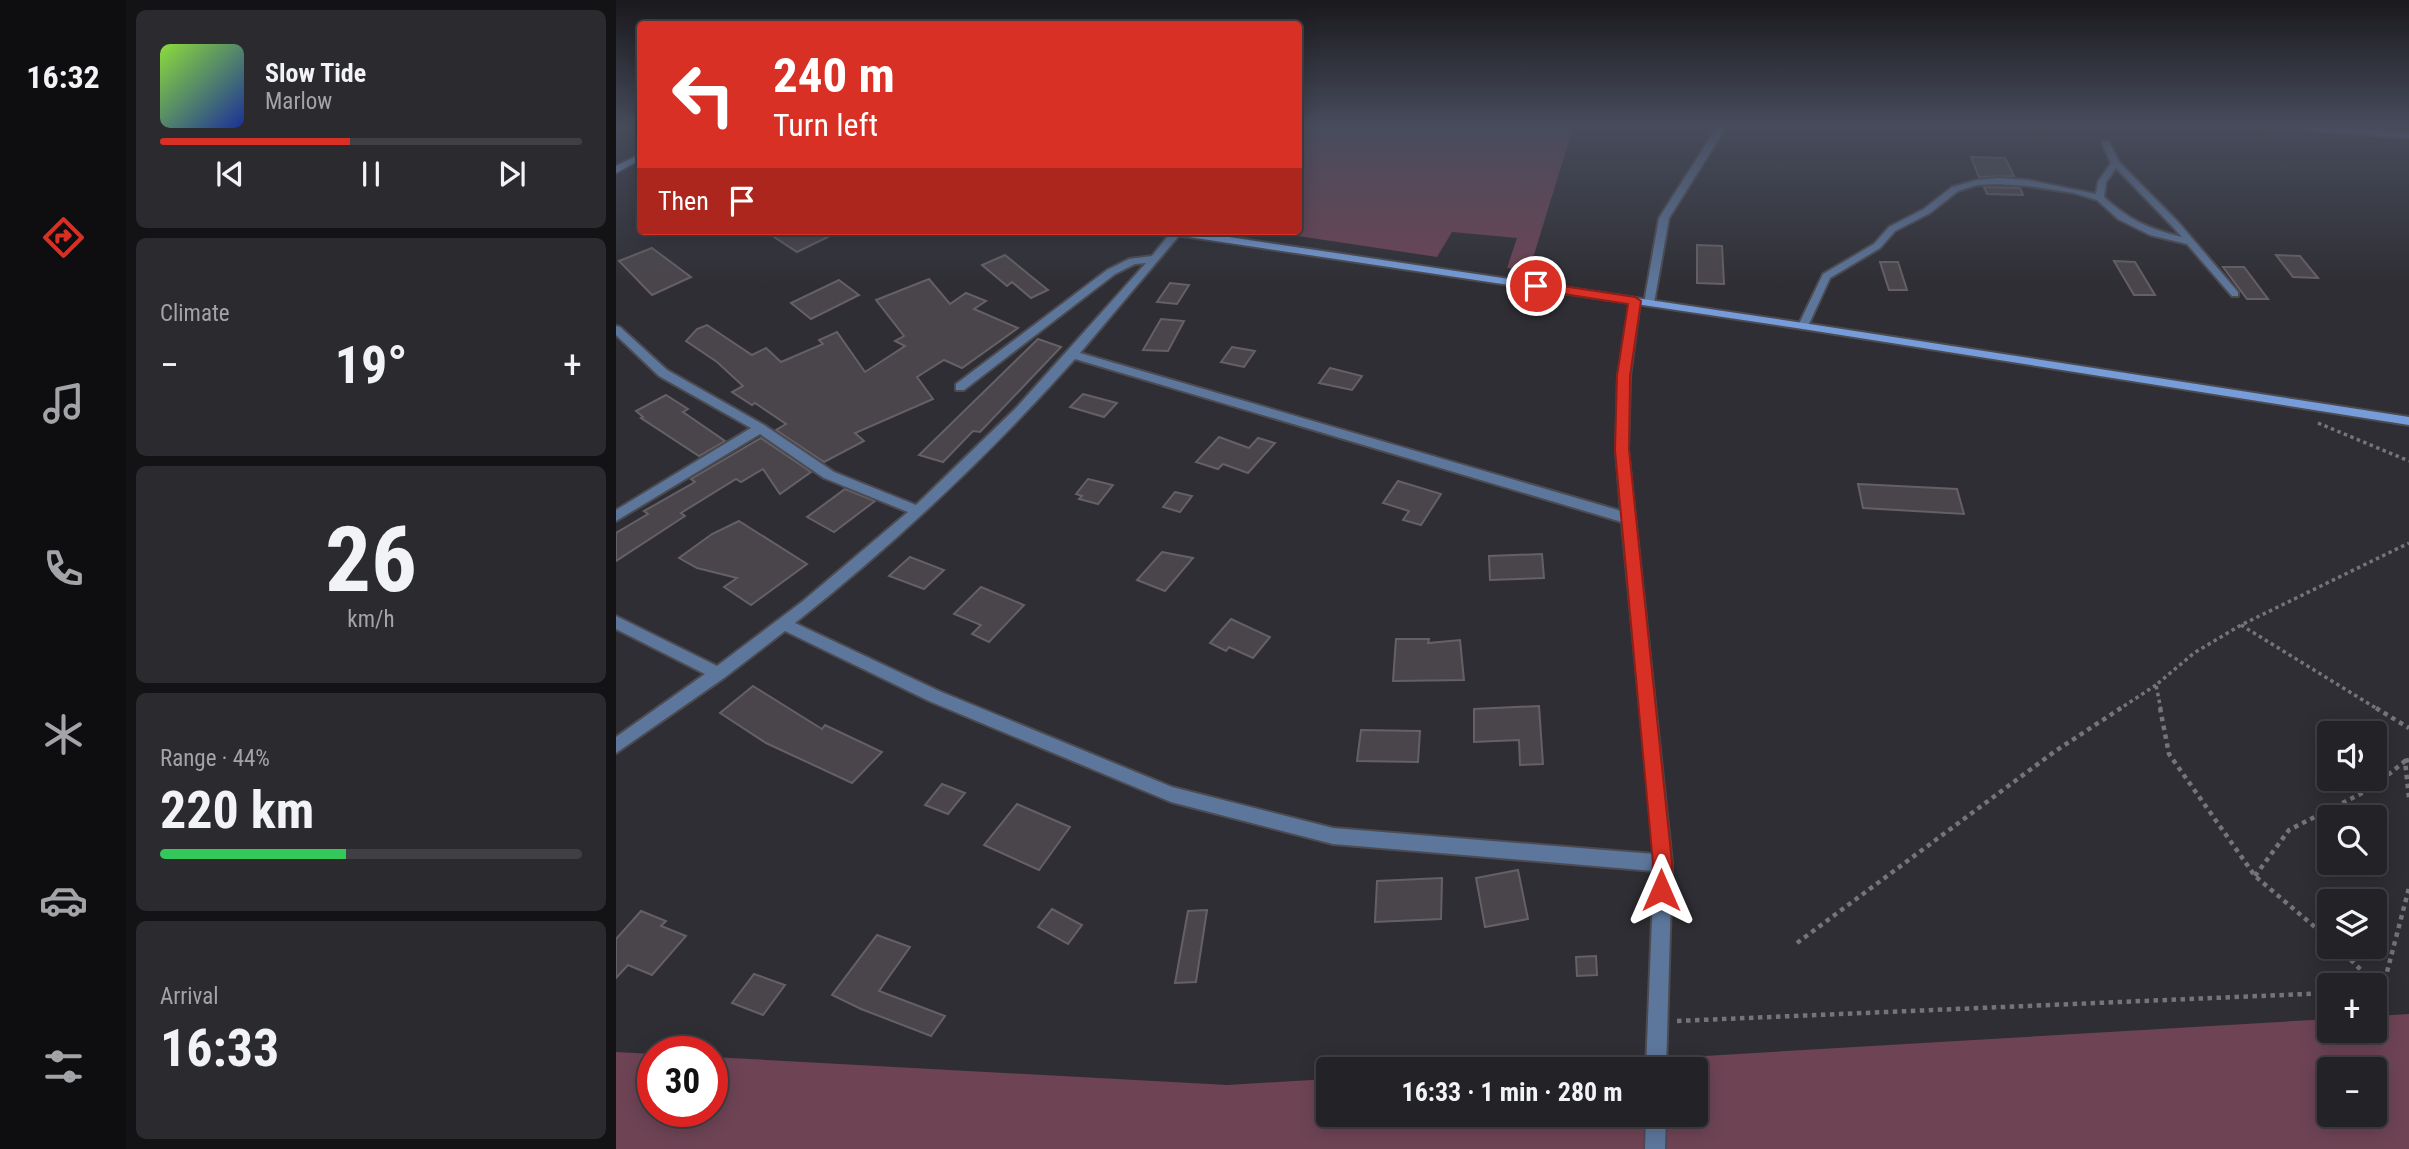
<!DOCTYPE html>
<meta charset="utf-8">
<style>
:root{--surface:#232227;--page:#2b2a2f;--text:#f1f3f6;--muted:#a3a4a7;--line:#403f44;--accent:#d93025}
body{margin:0;font-family:"Roboto Condensed",sans-serif;background:var(--page);color:var(--text);height:100vh;display:flex;flex-direction:column;font-size:26px;white-space:nowrap}
*{box-sizing:border-box;margin:0}
p{font-size:23px;color:var(--muted)}
.icon{flex:none;width:38px;height:38px;fill:none;stroke:currentColor;stroke-width:2;stroke-linecap:round;stroke-linejoin:round}
.map{position:relative;flex:1;overflow:hidden}
.panel{display:flex;flex-direction:column;gap:10px;padding:10px;background:#131315;width:490px}
.panel>*{flex:none}
.guide{position:absolute;left:21px;top:21px;width:665px;height:214px;border-radius:7px;box-shadow:0 4px 18px #0003,0 0 0 2px var(--line);background:#d93025;color:#fff;overflow:hidden}
.fabs{position:absolute;left:1701px;top:721px;display:grid;gap:14px}
.fabs a{display:grid;place-items:center;width:70px;height:70px;border-radius:7px;background:var(--surface);box-shadow:0 4px 18px #0003,0 0 0 2px var(--line);font-size:35px}
.speed{position:absolute;left:21px;top:1036px;display:flex;gap:14px;font-size:35px;font-weight:700;text-align:center}
.speed>*{display:grid;place-content:center;width:91px;height:91px;border-radius:50%;background:var(--surface);box-shadow:0 4px 18px #0003,0 0 0 2px var(--line);line-height:1}
.speed .limit{border:10px solid #d22;background:#fff;color:#111}
.pin{position:absolute;display:grid;place-items:center;width:60px;height:60px;color:#fff;margin:-30px;border:4px solid #fff;border-radius:50%;box-shadow:0 2px 7px #0007}
.me{position:absolute;width:77px;margin:-38px;rotate:0deg;stroke-linejoin:round;filter:drop-shadow(0 0 5px #0008)}
.turn{display:flex;align-items:center;gap:24px;height:147px;padding:0 21px;font-size:32px}
.turn .icon{width:91px;height:91px;stroke-width:2.5}
.turn b{display:block;font-size:49px;line-height:60px}
.then{display:flex;align-items:center;height:66px;padding:0 21px;background:#0003;gap:14px;font-size:26px}
.big{font-size:52px;font-weight:700;line-height:1.1}
.panel .card{flex:1;display:flex;flex-direction:column;justify-content:center;gap:10px;min-width:0;padding:0 24px;border-radius:10px;background:var(--page)}
.panel .dial{align-items:center;gap:0}
.dial b{font-size:91px;line-height:1}
.song{display:flex;align-items:center;gap:21px}
.cover{width:84px;height:84px;border-radius:10px;background:linear-gradient(135deg,hsl(90 70% 55%),hsl(230 70% 35%))}
.played{height:7px;border-radius:4px;background:linear-gradient(90deg,var(--accent) 45%,var(--line) 45%)}
.keys{display:flex;justify-content:space-around;direction:ltr}
.heat{display:flex;justify-content:space-between;align-items:center;font-size:38px;direction:ltr}
.charge{height:10px;border-radius:5px;background:linear-gradient(90deg,#34c759 44%,var(--line) 0)}
.trip{position:absolute;left:700px;top:1057px;width:392px;height:70px;border-radius:7px;background:var(--surface);box-shadow:0 4px 18px #0003,0 0 0 2px var(--line);font-weight:700;line-height:70px;text-align:center}
main{display:flex;flex:1;min-height:0}
.menu{display:flex;flex-direction:column;width:126px;justify-content:space-around;align-items:center;background:#0e0e10;color:var(--muted)}
.menu .icon{width:49px;height:49px}
.menu .selected{color:var(--accent)}
.menu b{font-size:32px;color:var(--text)}
.map>svg:first-child{display:block}
.green{fill:#6e4455;fill-rule:evenodd}
.building{fill:#4a454a;stroke:#656066;stroke-width:2}
.lines{fill:none;stroke-linecap:round;stroke-linejoin:round}
.lane-casing{stroke:#4c4b51;stroke-width:4}
.street-casing{stroke:#4c4b51;stroke-width:4}
.secondary-casing{stroke:#4c4b51;stroke-width:4}
.path-far1{stroke:#75747a;stroke-width:3.5;stroke-dasharray:3.5 3.5;stroke-linecap:butt}
.path{stroke:#75747a;stroke-width:4.5;stroke-dasharray:4.5 4.5;stroke-linecap:butt}
.lane{fill:#5d769b;fill-rule:evenodd}
.street{fill:#5d769b;fill-rule:evenodd}
.secondary{fill:#769dd9;fill-rule:evenodd}
.route{fill:#d93025;stroke:#8d1f18;stroke-width:2}
</style>
<main>
<nav class="menu">
<b>16:32</b>
<svg class="icon selected" aria-label="directions" viewBox="0 0 24 24"><path d="M12 3l9 9-9 9-9-9zM9 14v-3h6M13 9l2 2-2 2"/></svg>
<svg class="icon" aria-label="music" viewBox="0 0 24 24"><path d="M9 18V5l10-2v13"/><circle cx="6" cy="18" r="3"/><circle cx="16" cy="16" r="3"/></svg>
<svg class="icon" aria-label="phone" viewBox="0 0 24 24"><path d="M5 4h4l2 5-3 2q2 4 5 5l2-3 5 2v4C11 20 4 13 5 4z"/></svg>
<svg class="icon" aria-label="climate" viewBox="0 0 24 24"><path d="M12 3v18M4 7l16 10M4 17L20 7"/></svg>
<svg class="icon" aria-label="car" viewBox="0 0 24 24"><path d="M5 17H2v-5l4-1 3-4h7l3 4 3 1v5h-3M9 17h6M6 11h13"/><circle cx="7" cy="17" r="2"/><circle cx="17" cy="17" r="2"/></svg>
<svg class="icon" aria-label="filters" viewBox="0 0 24 24"><path d="M4 7h16M4 17h16"/><circle cx="9" cy="7" r="2"/><circle cx="15" cy="17" r="2"/></svg>
</nav>
<section class="panel">
<div class="card">
<div class="song"><i class="cover"></i><div><b>Slow Tide</b><p>Marlow</p></div></div>
<div class="played"></div>
<div class="keys"><svg class="icon" aria-label="previous" viewBox="0 0 24 24"><path d="M18 5L8 12l10 7zM5 5v14"/></svg><svg class="icon" aria-label="pause" viewBox="0 0 24 24"><path d="M8 5v14M16 5v14"/></svg><svg class="icon" aria-label="next" viewBox="0 0 24 24"><path d="M6 5l10 7-10 7zM19 5v14"/></svg></div>
</div>
<div class="card"><p>Climate</p>
<div class="heat"><a>−</a><b class="big">19°</b><a>+</a></div>
</div>
<div class="card dial"><b>26</b><p>km/h</p></div>
<div class="card"><p>Range · 44%</p><b class="big">220 km</b><div class="charge"></div></div>
<div class="card"><p>Arrival</p><b class="big">16:33</b></div>
</section>
<div class="map">
<svg width="1793" height="1149" viewBox="0 0 1793 1149">
<rect width="100%" height="100%" fill="#2f2e34"/>
<g class="green">
<polygon points="683,124 953,124 956,131 913,271 891,268 901,238 836,232 821,257 649,231 682,231"/>
<path d="M1793,1014v135h-1793v-97l37,2v57h59v-54l515,28 101,-6v36h368v-46h-212l845,-50v12h46v-15zM1713,1069h46v46h-46z"/>
</g>
<g class="building">
<polygon points="1355,157 1389,158 1398,176 1363,177"/>
<polygon points="1368,187 1404,188 1407,195 1371,194"/>
<polygon points="149,231 224,231 181,252"/>
<polygon points="1081,245 1106,246 1108,284 1081,283"/>
<polygon points="36,248 75,277 36,295 3,261"/>
<polygon points="389,255 432,290 415,298 396,282 391,286 366,265"/>
<polygon points="1660,255 1684,256 1702,278 1677,277"/>
<polygon points="1498,261 1519,262 1539,295 1518,295"/>
<polygon points="1264,262 1282,262 1291,290 1273,290"/>
<polygon points="1607,267 1628,267 1652,299 1631,299"/>
<polygon points="313,279 334,304 350,293 370,301 358,309 402,328 346,368 328,360 301,377 317,399 239,433 248,441 208,462 160,430 170,424 139,403 136,405 116,392 127,386 101,362 70,341 81,329 91,325 136,355 150,348 165,362 207,344 203,340 221,332 249,372 289,346 279,341 288,336 260,300"/>
<polygon points="223,280 243,295 195,319 175,303"/>
<polygon points="554,283 573,285 561,304 541,302"/>
<polygon points="545,319 568,321 552,351 527,350"/>
<polygon points="422,339 445,347 364,432 357,431 327,462 303,455"/>
<polygon points="616,347 639,351 628,367 605,362"/>
<polygon points="714,368 746,376 736,390 703,383"/>
<polygon points="467,394 501,403 488,417 454,407"/>
<polygon points="50,395 72,409 67,412 109,441 83,456 25,418 27,417 20,411"/>
<polygon points="603,437 633,448 642,438 659,443 632,473 607,464 602,469 580,462"/>
<polygon points="145,438 195,472 164,494 147,469 125,482 120,479 65,513 69,516 0,561 0,533 32,514 28,511 79,482 75,479"/>
<polygon points="472,479 497,485 482,504 463,499 466,496 460,494"/>
<polygon points="782,481 825,494 805,525 787,520 793,511 767,503"/>
<polygon points="1242,484 1341,489 1348,514 1247,508"/>
<polygon points="229,489 259,501 218,532 191,517"/>
<polygon points="559,492 576,496 564,512 547,507"/>
<polygon points="123,521 191,564 135,605 108,587 121,578 81,568 63,558 96,534"/>
<polygon points="546,552 577,558 549,591 521,580"/>
<polygon points="926,554 928,578 874,580 873,556"/>
<polygon points="294,557 328,570 308,589 273,576"/>
<polygon points="365,587 408,605 373,642 356,634 365,625 338,614"/>
<polygon points="615,619 654,637 637,658 613,647 610,651 594,643"/>
<polygon points="780,639 813,639 812,643 844,640 848,680 777,681"/>
<polygon points="137,686 206,729 209,725 266,752 236,783 150,743 104,713"/>
<polygon points="923,706 927,764 904,765 903,740 858,742 858,709"/>
<polygon points="745,730 804,731 802,762 741,761"/>
<polygon points="326,784 349,793 332,814 309,805"/>
<polygon points="401,804 454,827 423,870 368,845"/>
<polygon points="902,870 912,919 869,927 860,878"/>
<polygon points="826,878 825,919 759,922 761,881"/>
<polygon points="436,909 466,925 452,944 422,927"/>
<polygon points="591,910 580,982 559,983 572,911"/>
<polygon points="25,911 50,921 45,926 70,936 36,975 12,965 0,978 0,939"/>
<polygon points="261,935 294,947 263,991 329,1016 315,1036 245,1009 216,995"/>
<polygon points="980,956 981,975 961,976 960,957"/>
<polygon points="138,974 169,985 147,1015 116,1003"/>
</g>
<g class="lines">
<g class="lane-casing">
<path id="lane" d="M1487,141h6l10,21 60,61 59,69v4h-6l-45,-52 -37,-9 -32,-16 -21,-19 -23,-7 -46,-7 -30,-2 -21,1 -19,6 -28,22 -35,18 -15,17 -50,30 -22,48 -5,3 -5,-3 25,-52 51,-30 15,-17 35,-18 28,-22 25,-7 21,-2 30,2 68,14 2,-12 13,-19 -9,-20zM1500,168l57,59 9,10c-33,-8 -53,-17 -78,-40l2,-15z"/>
</g>
<g class="street-casing">
<g id="street">
<polygon points="1103,124 1112,124 1053,218 1038,303 1037,305 1029,305 1028,303 1043,218"/>
<polygon points="1637,124 1679,124 1793,132 1793,138 1641,127"/>
<path d="M556,231l10,1 -102,121 541,158 -5,-61 2,-74 12,-75 5,-3 5,3 -10,75 -2,74 44,413 -6,206h-20l8,-198 -321,-27 -162,-42 -242,-101 -144,-70 -61,47 -108,75v-16l89,-63 -89,-45v-13l101,50 86,-65 105,-89 -84,-34 -64,-44 -144,87v-11l135,-82 -92,-52 -43,-41v-9l4,1 47,43 97,55 70,47 82,33 99,-96 131,-146 -11,1 -20,10 -151,116h-8v-6l151,-114 22,-11 23,-3zM459,359l547,163 32,332 -321,-26 -161,-41 -233,-96 -144,-68c101,-80 194,-168 280,-264z"/>
<polygon points="1030,1115 1050,1115 1049,1149 1029,1149"/>
</g>
</g>
<g class="secondary-casing">
<g id="secondary">
<polygon points="24,154 24,160 0,173 0,166"/>
<polygon points="548,231 573,231 1187,323 1793,417 1793,425 1187,329 553,234"/>
</g>
</g>
<g class="path-far1">
<polyline points="1702,423 1793,461"/>
<polyline points="1625,625 1763,710"/>
<polyline points="1502,710 1540,685"/>
<polyline points="1545,710 1540,685 1578,653 1625,625 1793,543"/>
</g>
<g class="path">
<polyline points="1544,708 1553,754 1639,876 1713,939"/>
<polyline points="1760,708 1793,728"/>
<polyline points="1793,760 1789,761 1793,798"/>
<polyline points="1639,876 1673,830 1756,788 1789,761"/>
<polyline points="1181,943 1438,752 1505,708"/>
<polyline points="1722,947 1765,990"/>
<polyline points="1759,992 1766,991 1793,888"/>
<polyline points="1061,1021 1713,993"/>
</g>
<use href="#lane" class="lane"/>
<use href="#street" class="street"/>
<use href="#secondary" class="secondary"/>
</g>
<linearGradient id="sky" x2="0" y2="1"><stop stop-color="#1a191d"/><stop offset="0.44" stop-color="#474c5c"/><stop offset="1" stop-color="#474c5c" stop-opacity="0"/></linearGradient>
<rect width="1793" height="285" fill="url(#sky)"/>
<polygon class="route" points="920,282 1019,297 1025,301 1014,376 1013,450 1056,863 1055,890 1053,896 1045,899 1038,896 1035,890 1037,863 999,450 1001,376 1012,304 916,289 916,283"/>
</svg>
<div class="fabs">
<a><svg class="icon" aria-label="sound" viewBox="0 0 24 24"><path d="M4 9h4l5-4v14l-5-4H4zM17 9q2 3 0 6"/></svg></a>
<a><svg class="icon" aria-label="search" viewBox="0 0 24 24"><circle cx="10" cy="10" r="6"/><path d="M15 15l6 6"/></svg></a>
<a><svg class="icon" aria-label="layers" viewBox="0 0 24 24"><path d="M12 4l9 5-9 5-9-5zM3 14l9 5 9-5"/></svg></a>
<a>+</a>
<a>−</a>
</div>
<div class="speed"><div class="limit">30</div></div>
<div class="pin" style="left:920px;top:286px;background:#d93025"><svg class="icon" aria-label="arrive" viewBox="0 0 24 24"><path d="M6 21V4h12l-3 4 3 4H6"/></svg></div>
<svg class="me" style="left:1045px;top:890px" viewBox="-20 -20 40 40"><path d="M0-17L14 15 0 8-14 15z" fill="#d93025" stroke="#fff" stroke-width="4"/></svg>
<div class="trip">16:33 · 1 min · 280 m</div>
<div class="guide">
<div class="turn"><svg class="icon" aria-label="left" viewBox="0 0 24 24"><path d="M17 20v-9H6M10 6l-5 5 5 5"/></svg><div><b>240 m</b>Turn left</div></div>
<div class="then">Then<svg class="icon" aria-label="arrive" viewBox="0 0 24 24"><path d="M6 21V4h12l-3 4 3 4H6"/></svg></div>
</div>
</div>
</main>
